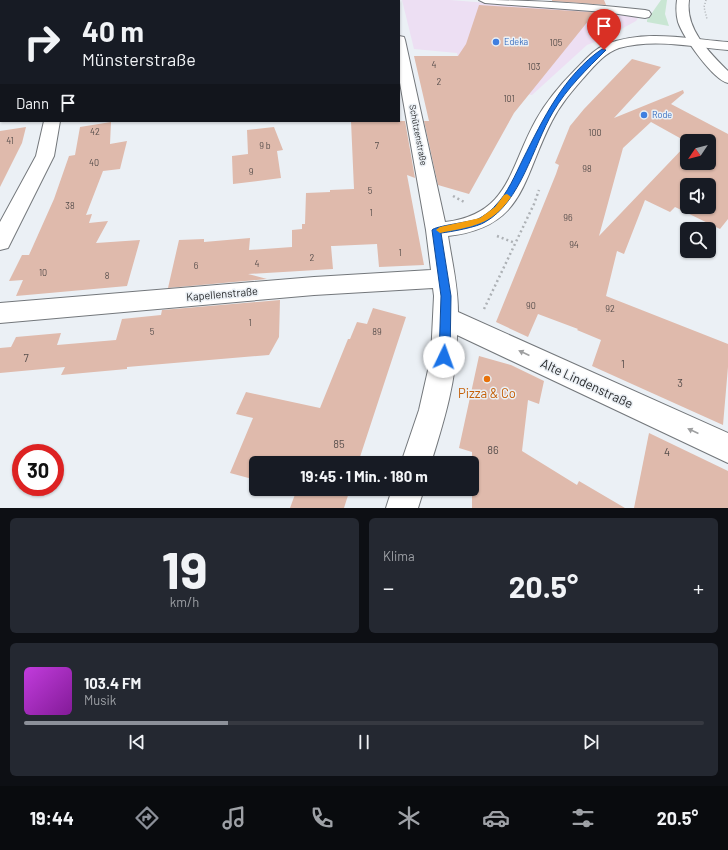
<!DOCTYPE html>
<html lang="de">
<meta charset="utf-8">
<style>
:root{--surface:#171b24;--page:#242831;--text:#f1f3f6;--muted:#9ea1a6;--line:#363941;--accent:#8c9099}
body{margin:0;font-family:Barlow,sans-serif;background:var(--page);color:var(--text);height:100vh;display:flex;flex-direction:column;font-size:15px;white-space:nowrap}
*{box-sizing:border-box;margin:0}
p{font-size:13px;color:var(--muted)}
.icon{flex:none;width:22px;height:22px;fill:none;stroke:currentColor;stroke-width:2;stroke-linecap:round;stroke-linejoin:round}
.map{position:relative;height:508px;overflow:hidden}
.details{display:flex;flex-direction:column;gap:10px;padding:10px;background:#0d0f14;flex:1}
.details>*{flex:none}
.guide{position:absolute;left:0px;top:0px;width:400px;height:122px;box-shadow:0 1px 3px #0004;background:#171b24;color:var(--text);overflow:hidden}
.needle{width:26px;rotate:235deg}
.controls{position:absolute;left:680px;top:134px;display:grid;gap:8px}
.controls a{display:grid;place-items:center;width:36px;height:36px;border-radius:6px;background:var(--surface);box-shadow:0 1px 3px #0004;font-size:20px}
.speed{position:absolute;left:12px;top:444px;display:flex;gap:8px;font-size:20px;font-weight:700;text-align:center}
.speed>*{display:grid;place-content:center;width:52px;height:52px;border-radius:50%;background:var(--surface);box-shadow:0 1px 3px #0004;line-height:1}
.speed .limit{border:6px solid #d22;background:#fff;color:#111}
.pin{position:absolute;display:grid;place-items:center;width:34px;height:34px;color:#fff;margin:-41px -17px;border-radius:50% 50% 50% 0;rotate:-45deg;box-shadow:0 0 4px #0007}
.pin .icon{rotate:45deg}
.me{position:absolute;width:44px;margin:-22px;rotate:3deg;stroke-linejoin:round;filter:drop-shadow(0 0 3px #0008)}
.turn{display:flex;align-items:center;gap:14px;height:84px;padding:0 16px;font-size:18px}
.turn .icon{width:52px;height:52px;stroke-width:2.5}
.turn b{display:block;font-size:28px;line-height:34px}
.then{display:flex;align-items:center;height:38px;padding:0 16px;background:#0003;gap:8px;font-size:15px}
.big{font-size:30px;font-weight:700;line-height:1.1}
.details .tile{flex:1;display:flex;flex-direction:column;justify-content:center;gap:6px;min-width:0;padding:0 14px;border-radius:6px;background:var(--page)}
.details .dial{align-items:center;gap:0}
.dial b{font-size:52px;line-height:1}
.song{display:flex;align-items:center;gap:12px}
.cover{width:48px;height:48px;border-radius:6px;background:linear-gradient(135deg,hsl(290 70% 55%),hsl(290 70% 35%))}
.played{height:4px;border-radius:2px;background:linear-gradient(90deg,var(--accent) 30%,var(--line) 30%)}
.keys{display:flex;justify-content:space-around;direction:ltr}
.heat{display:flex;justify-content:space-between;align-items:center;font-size:22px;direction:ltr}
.details .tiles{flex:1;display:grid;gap:10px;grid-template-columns:1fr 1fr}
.tile:last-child{grid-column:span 2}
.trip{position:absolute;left:249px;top:456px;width:230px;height:40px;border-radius:6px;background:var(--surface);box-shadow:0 1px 3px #0004;font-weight:700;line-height:40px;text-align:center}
.tabs{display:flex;height:64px;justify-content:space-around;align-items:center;background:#090b0e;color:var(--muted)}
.tabs .icon{width:28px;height:28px}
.tabs .selected{color:var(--accent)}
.tabs b{font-size:18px;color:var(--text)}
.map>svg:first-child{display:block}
.commercial{fill:#eddff3}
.green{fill:#c9e6d3}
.building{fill:#dfbaac;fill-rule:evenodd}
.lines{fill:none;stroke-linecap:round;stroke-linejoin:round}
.minor-casing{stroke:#73777b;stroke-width:2}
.major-casing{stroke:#73777b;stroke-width:2}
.path-far1{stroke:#adb1b5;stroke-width:1.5;stroke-dasharray:1 2;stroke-linecap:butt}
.path{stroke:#adb1b5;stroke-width:2.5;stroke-dasharray:2 3;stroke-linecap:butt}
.minor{fill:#fff;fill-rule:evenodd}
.major{fill:#fff;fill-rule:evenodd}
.oneway{fill:#9e9fa0}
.route{fill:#1a73e8;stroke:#114b97}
.slow{fill:#f59e0b}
.shop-dot{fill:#3f7fe0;stroke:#ebf0f5;stroke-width:1.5}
.food-dot{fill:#e8710a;stroke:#ebf0f5;stroke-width:1.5}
.labels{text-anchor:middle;stroke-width:3;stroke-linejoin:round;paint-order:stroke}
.far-shop-label{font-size:9px;fill:#366cbe;stroke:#ebf0f5;text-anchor:start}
.number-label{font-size:9px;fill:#564e4c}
.far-street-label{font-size:9px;fill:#282a2c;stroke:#ebf0f5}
.street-label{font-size:11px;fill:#282a2c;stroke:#ebf0f5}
.near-number-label{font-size:11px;fill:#564e4c}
.near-street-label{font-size:13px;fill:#282a2c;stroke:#ebf0f5}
.near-food-label{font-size:13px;fill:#c56008;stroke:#ebf0f5}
</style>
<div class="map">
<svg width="728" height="508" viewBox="0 0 728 508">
<rect width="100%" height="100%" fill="#ebf0f5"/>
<polygon class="commercial" points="402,0 450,0 640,15 636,21 603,39 587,45 532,95 463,81 457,53 414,49"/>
<polygon class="green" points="661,0 667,0 665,14 669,26 647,22 647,20"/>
<g class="building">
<polygon points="552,0 604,0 606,5 552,1"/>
<polygon points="479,5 605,13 609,14 612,22 589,20 514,113 469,194 438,185 424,121 429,121 414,56 458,56 466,44"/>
<path d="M632,59l29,8 -47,51 69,-28 1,3 -13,11 57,30v85l-8,10 -45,-22 -5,5 -25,-12 -21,54 -7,-3 -11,45 122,48v23l-5,58 -131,-59 9,-26 -24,-10 1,-1 -40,-15 -10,23 -32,-15 60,-148 3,-9 -4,-2 15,-37 14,-17zM651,122l36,20 22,-1v22h-22v-19l-88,92 24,-88zM687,185h22v22h-22z"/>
<polygon points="351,121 405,121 415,178 407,175 424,265 379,267 377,244 333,246 331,246 333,269 248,274 267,279 168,288 179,240 204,239 204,242 250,238 249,250 292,247 292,230 302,229 302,224 305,224 306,193 330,192 330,190 354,189"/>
<polygon points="111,122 110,144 127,141 120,169 103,171 86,215 92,214 89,223 108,221 96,243 140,240 127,286 16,296 23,280 9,281 22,255 29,255 54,199 69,156 75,155 80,127"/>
<polygon points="26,127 22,143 0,187 0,131"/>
<polygon points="274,127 283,150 277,151 281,178 233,184 232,156 248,154 247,130"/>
<polygon points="280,300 279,337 269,355 127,367 127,369 61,375 65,367 0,373 0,348 11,347 16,337 61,333 57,345 116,340 122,319 161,315 162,310"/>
<polygon points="373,308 406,317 358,463 256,463 256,480 230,473 253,418 236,414 246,392 320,408 348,339 350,339 357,322 367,324"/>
<polygon points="479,356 511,365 544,381 539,404 528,400 522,451 577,485 579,481 625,508 472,508 472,452 459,448"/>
<polygon points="649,433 728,471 728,508 634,508"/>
<polygon points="297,489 350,489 344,508 290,508"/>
</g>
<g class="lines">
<g class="minor-casing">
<g id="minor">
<rect x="113" y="0" width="12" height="1"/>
<polygon points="144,0 168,0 143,1"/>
<polygon points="258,0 273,0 257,1"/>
<polygon points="385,0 397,0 398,1 386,1"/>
<path d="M479,0c56,0 111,4 166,10l4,1 2,3 -2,3 -4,1 -40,-6 -120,-9z"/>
<path d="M399,36l5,1 1,3 40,182c65,-8 64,-54 91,-102 10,-18 24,-35 39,-50 10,-10 19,-21 32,-26 39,-15 81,-5 121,-2v8c-35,-3 -74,-12 -109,-2 -14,5 -23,16 -33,27 -12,14 -25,28 -34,46 -30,57 -26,106 -104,115 4,26 10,50 10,76l270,121v30l-271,-128c0,44 -13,86 -26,128h-30l18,-53 12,-53 3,-61 -1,-8 -119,7 -314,28v-20l314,-26 117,-7 -5,-40 -27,-153z"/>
<rect x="0" y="65" width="1" height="8"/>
<polygon points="44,121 60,121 54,156 8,248 0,250 0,222 36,156"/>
<polygon points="392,489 424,489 418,508 386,508"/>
</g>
</g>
<g class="major-casing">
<path id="major" d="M677,0h12c-4,29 20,52 39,71v12c-15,-3 -45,-46 -50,-61 -2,-8 -2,-15 -1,-22z"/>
</g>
<polyline class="path-far1" points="706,0 704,7 707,19"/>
<g class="path">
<polyline points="453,196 466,203"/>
<polyline points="497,236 515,243"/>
<polyline points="484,309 534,204 539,190"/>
</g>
<use href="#minor" class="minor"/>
<use href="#major" class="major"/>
</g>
<defs><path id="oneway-solid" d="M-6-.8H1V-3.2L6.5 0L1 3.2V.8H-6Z"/></defs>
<g class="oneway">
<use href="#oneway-solid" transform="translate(524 353) rotate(-155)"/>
<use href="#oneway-solid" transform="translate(693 431) rotate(-155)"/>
</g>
<path class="route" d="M602,49l4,1c-19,19 -39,38 -53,62 -20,34 -32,90 -68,110 -7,5 -35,10 -44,11l10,63 -1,61 -2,4 -4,1 -4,-1 -1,-4 2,-61 -9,-66c3,-4 38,-8 46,-11 6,-3 14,-9 17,-13 13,-13 20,-31 28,-47 20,-40 41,-84 79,-110z"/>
<path class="slow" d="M507,194l4,3c-20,29 -39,29 -71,36l-4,-3 4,-3 40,-9 15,-11 9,-12z"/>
<g class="shop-dot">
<circle cx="496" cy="42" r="4"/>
<circle cx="644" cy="115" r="4"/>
</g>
<circle class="food-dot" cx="487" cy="379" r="4"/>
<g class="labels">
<g class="far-shop-label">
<text x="504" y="45">Edeka</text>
<text x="652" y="118">Rode</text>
</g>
<g class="number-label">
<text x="556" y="46">105</text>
<text x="434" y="68">4</text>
<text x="534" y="70">103</text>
<text x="439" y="85">2</text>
<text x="509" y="102">101</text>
<text x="95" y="135">42</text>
<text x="595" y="136">100</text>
<text x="10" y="144">41</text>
<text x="265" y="149">9 b</text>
<text x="377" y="149">7</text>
<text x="94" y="166">40</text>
<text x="587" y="172">98</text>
<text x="251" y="175">9</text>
<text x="370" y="194">5</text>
<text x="70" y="209">38</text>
<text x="371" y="216">1</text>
<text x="568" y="221">96</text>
<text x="574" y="248">94</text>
<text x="400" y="256">1</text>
<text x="312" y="261">2</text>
<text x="257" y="267">4</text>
<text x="196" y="269">6</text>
<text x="43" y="276">10</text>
<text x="107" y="279">8</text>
<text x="531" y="309">90</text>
<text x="610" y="312">92</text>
<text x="250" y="326">1</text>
<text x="152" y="335">5</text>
<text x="377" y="335">89</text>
</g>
<g class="far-street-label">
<text transform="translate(418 135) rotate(79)" y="3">Schützenstraße</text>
</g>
<g class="street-label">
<text transform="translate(222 294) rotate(-5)" y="4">Kapellenstraße</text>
</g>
<g class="near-number-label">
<text x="26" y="362">7</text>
<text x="623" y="368">1</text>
<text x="680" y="387">3</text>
<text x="339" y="448">85</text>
<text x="493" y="454">86</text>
<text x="667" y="456">4</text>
</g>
<g class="near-street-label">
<text transform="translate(587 383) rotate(25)" y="5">Alte Lindenstraße</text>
</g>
<g class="near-food-label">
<text x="487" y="398">Pizza &amp; Co</text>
</g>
</g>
</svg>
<div class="controls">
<a><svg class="needle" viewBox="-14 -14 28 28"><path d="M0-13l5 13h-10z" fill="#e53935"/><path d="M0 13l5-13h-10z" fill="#9ea1a6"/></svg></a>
<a><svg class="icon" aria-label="sound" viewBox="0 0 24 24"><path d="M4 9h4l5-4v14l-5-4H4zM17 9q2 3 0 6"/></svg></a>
<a><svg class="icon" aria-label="search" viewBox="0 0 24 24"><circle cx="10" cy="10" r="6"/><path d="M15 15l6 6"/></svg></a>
</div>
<div class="speed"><div class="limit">30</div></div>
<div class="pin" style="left:604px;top:50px;background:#d93025"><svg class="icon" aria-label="arrive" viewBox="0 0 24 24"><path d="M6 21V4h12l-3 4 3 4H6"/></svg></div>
<svg class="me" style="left:444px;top:357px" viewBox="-20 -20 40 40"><circle r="19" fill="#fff"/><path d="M0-13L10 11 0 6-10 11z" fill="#1a73e8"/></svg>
<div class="trip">19:45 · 1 Min. · 180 m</div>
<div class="guide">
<div class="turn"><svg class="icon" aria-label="right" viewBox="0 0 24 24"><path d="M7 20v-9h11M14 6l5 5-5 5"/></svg><div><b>40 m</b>Münsterstraße</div></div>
<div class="then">Dann<svg class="icon" aria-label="arrive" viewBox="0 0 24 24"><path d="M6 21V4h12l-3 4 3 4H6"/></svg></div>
</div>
</div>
<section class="details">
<div class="tiles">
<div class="tile dial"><b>19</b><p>km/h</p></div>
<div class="tile"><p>Klima</p>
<div class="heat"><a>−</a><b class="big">20.5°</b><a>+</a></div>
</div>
<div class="tile">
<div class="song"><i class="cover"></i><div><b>103.4 FM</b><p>Musik</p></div></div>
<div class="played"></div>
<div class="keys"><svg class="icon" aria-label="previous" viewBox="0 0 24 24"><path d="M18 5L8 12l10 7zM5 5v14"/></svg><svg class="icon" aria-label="pause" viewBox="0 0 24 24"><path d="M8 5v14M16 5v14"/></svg><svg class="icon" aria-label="next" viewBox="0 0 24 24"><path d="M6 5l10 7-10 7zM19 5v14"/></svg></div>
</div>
</div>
</section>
<nav class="tabs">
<b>19:44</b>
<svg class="icon selected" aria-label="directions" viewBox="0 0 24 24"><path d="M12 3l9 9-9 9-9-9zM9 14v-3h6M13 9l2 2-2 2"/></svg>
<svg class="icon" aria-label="music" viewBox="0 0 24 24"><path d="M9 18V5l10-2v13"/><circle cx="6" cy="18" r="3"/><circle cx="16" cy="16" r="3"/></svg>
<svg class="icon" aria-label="phone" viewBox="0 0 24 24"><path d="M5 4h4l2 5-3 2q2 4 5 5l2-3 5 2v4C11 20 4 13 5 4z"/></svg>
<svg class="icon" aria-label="climate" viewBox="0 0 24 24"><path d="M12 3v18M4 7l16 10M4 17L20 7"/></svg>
<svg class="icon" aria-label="car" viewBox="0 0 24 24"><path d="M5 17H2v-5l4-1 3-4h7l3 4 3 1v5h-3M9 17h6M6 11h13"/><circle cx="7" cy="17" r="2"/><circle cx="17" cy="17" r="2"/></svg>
<svg class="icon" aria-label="filters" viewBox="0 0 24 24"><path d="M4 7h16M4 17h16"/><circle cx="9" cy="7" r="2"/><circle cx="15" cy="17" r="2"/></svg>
<b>20.5°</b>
</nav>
